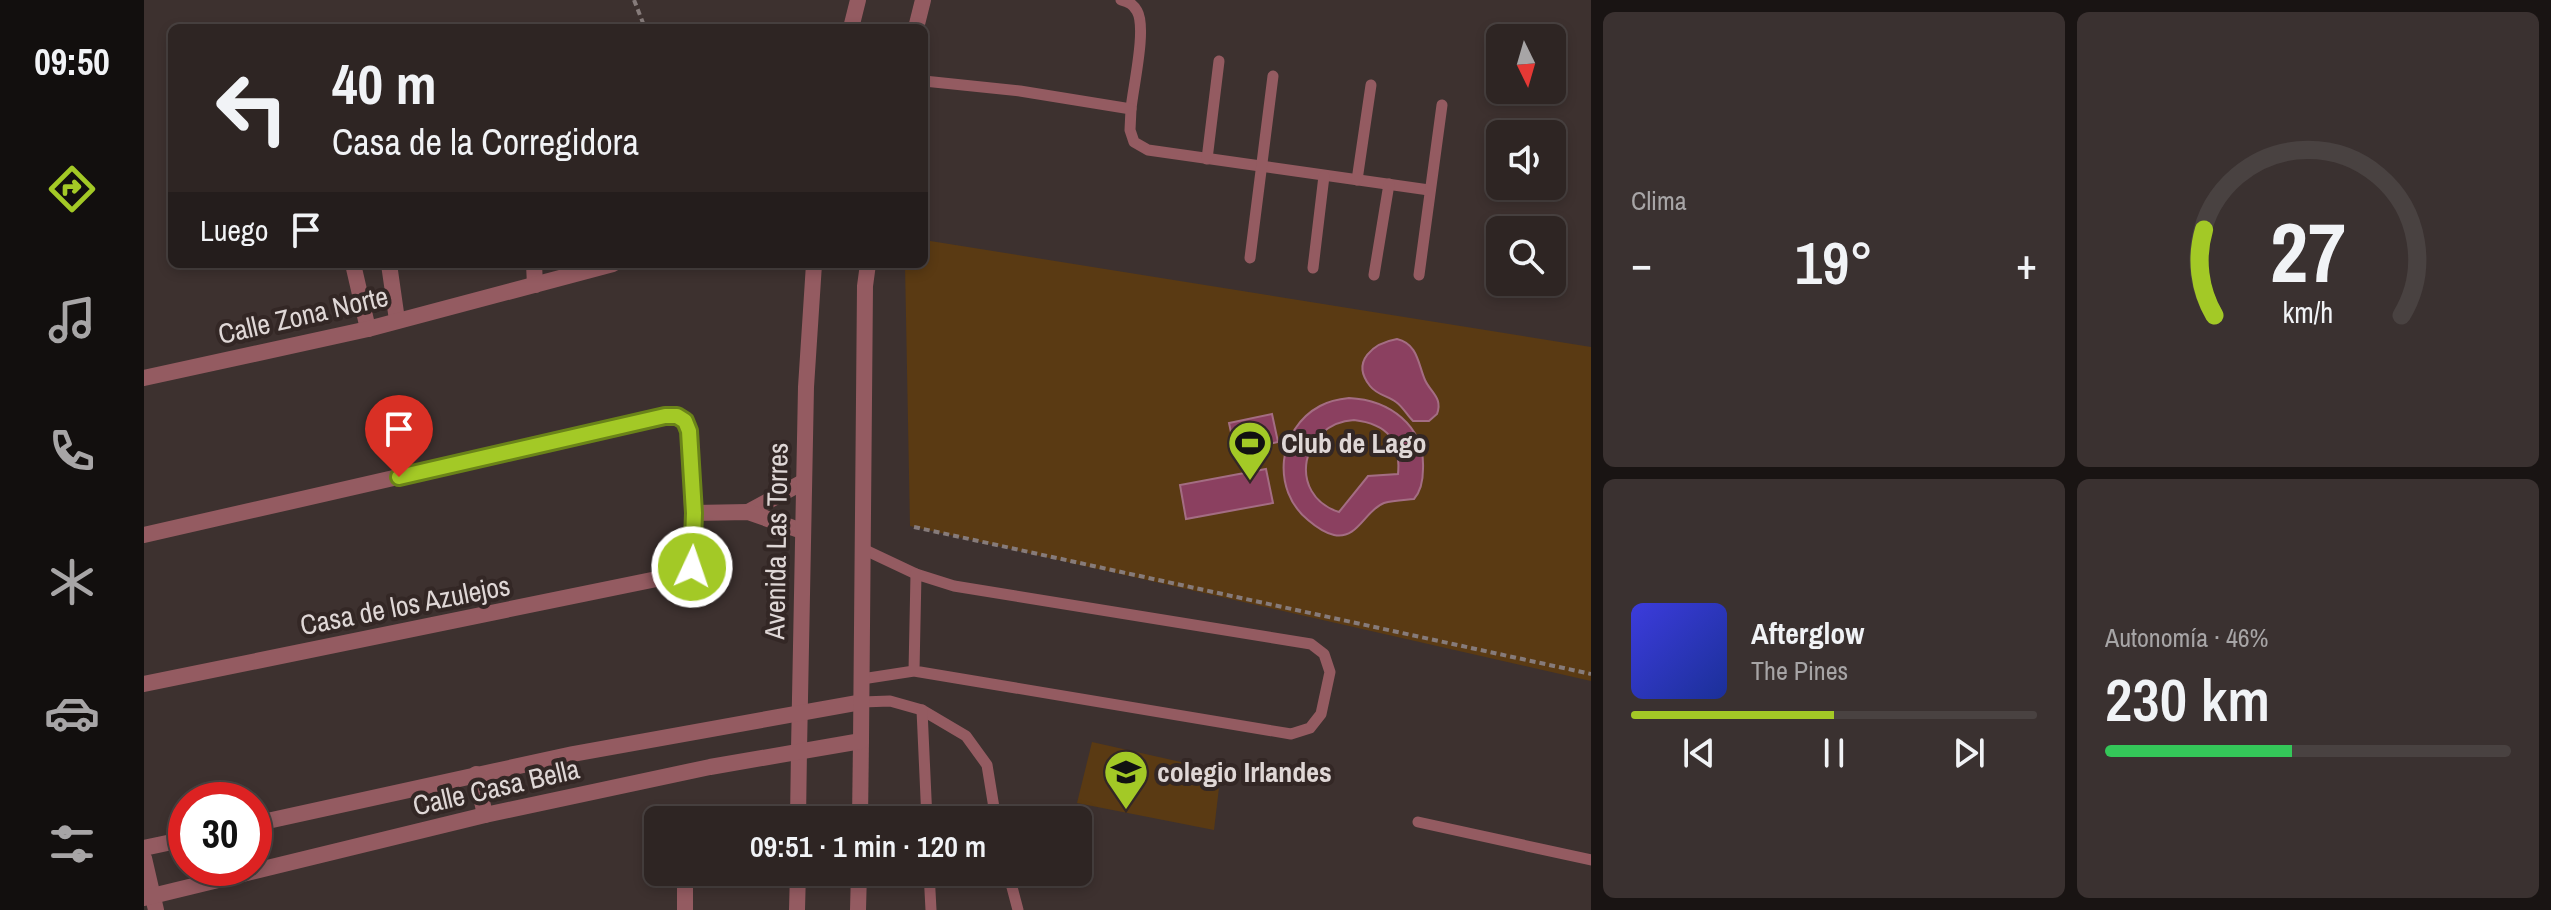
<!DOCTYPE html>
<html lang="es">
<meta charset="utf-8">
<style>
:root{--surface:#2e2523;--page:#3a3130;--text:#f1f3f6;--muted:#a7a5a6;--line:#494241;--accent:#a3c926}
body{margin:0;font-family:"Archivo Narrow",sans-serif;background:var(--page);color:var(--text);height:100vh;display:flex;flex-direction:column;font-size:30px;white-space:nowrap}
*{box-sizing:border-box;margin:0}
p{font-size:26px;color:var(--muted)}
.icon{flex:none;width:44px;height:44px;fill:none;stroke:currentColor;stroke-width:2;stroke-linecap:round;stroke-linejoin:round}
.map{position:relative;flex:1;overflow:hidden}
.drawer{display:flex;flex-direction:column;gap:12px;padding:12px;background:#191413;width:960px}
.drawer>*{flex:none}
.banner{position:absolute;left:24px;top:24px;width:760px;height:244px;border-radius:12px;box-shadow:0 4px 12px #0003,0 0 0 2px var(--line);background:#2e2523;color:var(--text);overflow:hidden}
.needle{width:52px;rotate:175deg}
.fabs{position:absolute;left:1342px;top:24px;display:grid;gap:16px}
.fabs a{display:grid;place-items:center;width:80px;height:80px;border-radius:12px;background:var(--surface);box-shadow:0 4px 12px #0003,0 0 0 2px var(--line);font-size:40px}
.speed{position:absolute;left:24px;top:782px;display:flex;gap:16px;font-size:40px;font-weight:700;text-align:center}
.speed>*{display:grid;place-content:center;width:104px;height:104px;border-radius:50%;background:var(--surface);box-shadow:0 4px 12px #0003,0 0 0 2px var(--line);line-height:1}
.speed .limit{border:12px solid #d22;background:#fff;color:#111}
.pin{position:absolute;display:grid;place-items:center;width:68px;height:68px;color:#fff;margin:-82px -34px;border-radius:50% 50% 50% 0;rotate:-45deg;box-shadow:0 0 8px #0007}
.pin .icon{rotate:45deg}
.me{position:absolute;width:88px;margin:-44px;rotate:3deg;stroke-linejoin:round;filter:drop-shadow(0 0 6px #0008)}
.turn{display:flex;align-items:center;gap:28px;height:168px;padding:0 32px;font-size:36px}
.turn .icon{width:104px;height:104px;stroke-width:2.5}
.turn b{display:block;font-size:56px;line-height:68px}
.then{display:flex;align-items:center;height:76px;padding:0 32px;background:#0003;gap:16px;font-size:30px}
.big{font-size:60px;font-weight:600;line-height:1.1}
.drawer .widget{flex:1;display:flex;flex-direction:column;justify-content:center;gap:12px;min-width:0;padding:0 28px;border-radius:12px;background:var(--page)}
.drawer .dial{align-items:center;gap:0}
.dial svg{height:208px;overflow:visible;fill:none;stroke:var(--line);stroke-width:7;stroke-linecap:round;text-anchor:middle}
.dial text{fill:var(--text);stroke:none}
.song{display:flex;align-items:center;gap:24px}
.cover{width:96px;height:96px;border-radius:12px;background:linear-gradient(135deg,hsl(240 70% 55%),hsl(230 70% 35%))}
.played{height:8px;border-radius:4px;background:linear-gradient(90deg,var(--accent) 50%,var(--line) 50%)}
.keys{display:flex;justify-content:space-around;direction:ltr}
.heat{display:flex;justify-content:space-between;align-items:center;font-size:44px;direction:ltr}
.charge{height:12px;border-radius:6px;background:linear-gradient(90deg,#34c759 46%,var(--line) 0)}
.drawer .tiles{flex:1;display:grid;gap:12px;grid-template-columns:repeat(2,1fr)}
.trip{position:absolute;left:500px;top:806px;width:448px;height:80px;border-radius:12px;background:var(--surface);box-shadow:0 4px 12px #0003,0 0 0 2px var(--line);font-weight:600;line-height:80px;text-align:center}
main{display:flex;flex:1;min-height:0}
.dock{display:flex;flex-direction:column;width:144px;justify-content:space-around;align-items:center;background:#120f0e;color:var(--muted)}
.dock .icon{width:56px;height:56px}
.dock .active{color:var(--accent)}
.dock b{font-size:36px;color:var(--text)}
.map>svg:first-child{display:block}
.green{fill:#5a3a13}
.water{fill:#8b4060;stroke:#a46d83;stroke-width:2;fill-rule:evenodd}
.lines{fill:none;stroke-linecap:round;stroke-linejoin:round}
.path{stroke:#867b7a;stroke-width:4;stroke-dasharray:6 4;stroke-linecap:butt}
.service{stroke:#945b61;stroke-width:11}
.minor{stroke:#945b61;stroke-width:16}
.tertiary{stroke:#945b61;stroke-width:16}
.route-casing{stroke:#6a8319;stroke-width:20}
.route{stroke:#a3c926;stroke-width:14}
.labels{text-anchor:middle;stroke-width:8;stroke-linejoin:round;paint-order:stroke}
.street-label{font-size:28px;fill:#dfd7d6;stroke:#332725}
.poi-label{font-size:28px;font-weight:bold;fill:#dfd7d6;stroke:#332725;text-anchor:start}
</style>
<main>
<nav class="dock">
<b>09:50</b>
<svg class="icon active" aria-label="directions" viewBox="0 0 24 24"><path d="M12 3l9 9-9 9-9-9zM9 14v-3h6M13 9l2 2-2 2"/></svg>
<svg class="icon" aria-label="music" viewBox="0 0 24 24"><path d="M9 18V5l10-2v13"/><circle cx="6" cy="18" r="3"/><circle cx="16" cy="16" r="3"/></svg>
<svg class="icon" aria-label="phone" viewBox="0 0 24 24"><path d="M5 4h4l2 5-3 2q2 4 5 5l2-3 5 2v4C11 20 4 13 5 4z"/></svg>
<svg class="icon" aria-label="climate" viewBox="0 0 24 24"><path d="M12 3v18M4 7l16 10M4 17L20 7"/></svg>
<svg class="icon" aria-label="car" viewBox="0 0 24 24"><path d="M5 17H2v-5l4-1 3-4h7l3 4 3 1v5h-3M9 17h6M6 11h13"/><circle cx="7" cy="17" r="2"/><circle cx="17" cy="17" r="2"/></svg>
<svg class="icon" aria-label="filters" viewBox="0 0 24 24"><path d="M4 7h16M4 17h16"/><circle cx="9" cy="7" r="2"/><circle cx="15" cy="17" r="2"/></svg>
</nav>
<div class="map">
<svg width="1447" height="910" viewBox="0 0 1447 910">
<rect width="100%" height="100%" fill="#3d312f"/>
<g class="green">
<polygon points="780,240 1447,347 1447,681 766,526 761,264 780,264"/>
<polygon points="948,742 1077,771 1070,830 933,803"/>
</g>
<g class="water">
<path d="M1253,339c21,5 21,25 28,41 6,13 18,18 12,34l-8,7h-16c-6,-6 -10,-14 -17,-19 -8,-6 -19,-7 -26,-16 -20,-25 4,-43 27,-47z"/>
<path d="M1205,398c40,2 76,27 74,71 0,11 -2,22 -9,30 -10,1 -21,1 -30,4 -19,7 -26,37 -50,32 -9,-2 -19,-9 -26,-15 -37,-30 -31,-91 12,-114 9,-5 19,-7 29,-8zM1210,420c34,4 47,21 44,54l-30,2 -29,36c-53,-17 -38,-89 15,-92z"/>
<polygon points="1128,414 1134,442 1091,451 1085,423"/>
<polygon points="1122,469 1129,503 1042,519 1036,485"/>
</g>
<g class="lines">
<g class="path">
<polyline points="490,0 501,28"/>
<polyline points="770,527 1447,674"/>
</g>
<g class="service">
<path d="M977,0c8,2 12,4 16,11 10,17 -4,76 -6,98"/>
<polyline points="780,81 876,91 987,109 986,130 990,142 1004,150 1285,190"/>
<polyline points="1063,159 1075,61"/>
<polyline points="1213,180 1227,85"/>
<polyline points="1106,258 1129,76"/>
<polyline points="1169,268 1180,176"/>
<polyline points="1230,275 1245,184"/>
<polyline points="1275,275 1298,105"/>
<polyline points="719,549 772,574"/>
<polyline points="718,679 770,671 1147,734 1166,728 1177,714 1186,672 1180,654 1167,644 810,586 772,574 770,671"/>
<polyline points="718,702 746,701 778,710 822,736 843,765 852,820"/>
<polyline points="778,710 783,820"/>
<polyline points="1274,822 1447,860"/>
<polyline points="785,872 787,910"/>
<polyline points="864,872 874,910"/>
</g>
<g class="minor">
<polyline points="209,264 224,329"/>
<polyline points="245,264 253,320"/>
<polyline points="390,264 391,285"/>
<polyline points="0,378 224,329 469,264"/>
<polyline points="604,512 659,482"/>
<polyline points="550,513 604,512 658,531"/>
<path d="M0,535l521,-119c14,0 19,2 24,15l5,127 -2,9 -6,6 -542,111"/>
<polyline points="654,820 655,750"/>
<polyline points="716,820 717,741"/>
<polyline points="0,858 12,910"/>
<polyline points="541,884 541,910"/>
<polyline points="653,910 654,872"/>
<polyline points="714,910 715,872"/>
</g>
<g class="tertiary">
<polyline points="707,28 714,0"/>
<polyline points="772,28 779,0"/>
<polyline points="655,750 662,387 670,264"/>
<polyline points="332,774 341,815"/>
<polyline points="110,824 429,754 718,702"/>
<polyline points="0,848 42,839"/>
<polyline points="0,898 341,815 566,767 717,741 721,286 724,264"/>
</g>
</g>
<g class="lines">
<g class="route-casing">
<polyline id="route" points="255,477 521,416 533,416 541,421 545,431 550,513 548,567"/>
</g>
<use href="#route" class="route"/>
</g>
<defs>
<g id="stadium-pin" transform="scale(2.3)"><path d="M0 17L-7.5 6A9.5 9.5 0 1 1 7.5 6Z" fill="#a3c926" stroke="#332725"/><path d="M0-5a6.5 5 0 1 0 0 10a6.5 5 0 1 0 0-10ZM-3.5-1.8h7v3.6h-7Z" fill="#111"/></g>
<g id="school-pin" transform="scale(2.3)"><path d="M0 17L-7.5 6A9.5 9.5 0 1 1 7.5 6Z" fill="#a3c926" stroke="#332725"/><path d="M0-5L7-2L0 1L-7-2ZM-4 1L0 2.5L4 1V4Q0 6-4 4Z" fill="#111"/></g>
</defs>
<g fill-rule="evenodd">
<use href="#stadium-pin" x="1106" y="443"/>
<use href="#school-pin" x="982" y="772"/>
</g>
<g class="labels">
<g class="street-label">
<text transform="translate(159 315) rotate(-13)" y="10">Calle Zona Norte</text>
<text transform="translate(632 541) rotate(-89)" y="10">Avenida Las Torres</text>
<text transform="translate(261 605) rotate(-11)" y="10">Casa de los Azulejos</text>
<text transform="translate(352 787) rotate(-13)" y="10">Calle Casa Bella</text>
</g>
<g class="poi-label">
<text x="1137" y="453">Club de Lago</text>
<text x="1013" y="782">colegio Irlandes</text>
</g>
</g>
</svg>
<div class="fabs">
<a><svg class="needle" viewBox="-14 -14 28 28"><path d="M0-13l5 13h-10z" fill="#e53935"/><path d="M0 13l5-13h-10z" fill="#a7a5a6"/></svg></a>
<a><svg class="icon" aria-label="sound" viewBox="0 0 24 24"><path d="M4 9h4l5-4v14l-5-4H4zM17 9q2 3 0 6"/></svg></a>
<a><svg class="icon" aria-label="search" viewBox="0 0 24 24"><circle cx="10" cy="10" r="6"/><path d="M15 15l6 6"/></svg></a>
</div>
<div class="speed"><div class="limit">30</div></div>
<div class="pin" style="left:255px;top:477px;background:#d93025"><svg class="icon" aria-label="arrive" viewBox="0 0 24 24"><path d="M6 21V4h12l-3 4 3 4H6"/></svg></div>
<svg class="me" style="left:548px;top:567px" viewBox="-20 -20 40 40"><circle r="17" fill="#a3c926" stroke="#fff" stroke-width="3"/><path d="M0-11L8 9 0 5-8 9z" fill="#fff"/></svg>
<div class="trip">09:51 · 1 min · 120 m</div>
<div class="banner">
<div class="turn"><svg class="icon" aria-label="left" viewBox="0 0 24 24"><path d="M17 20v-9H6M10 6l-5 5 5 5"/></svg><div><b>40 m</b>Casa de la Corregidora</div></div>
<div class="then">Luego<svg class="icon" aria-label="arrive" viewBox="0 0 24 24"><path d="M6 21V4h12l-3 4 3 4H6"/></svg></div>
</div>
</div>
<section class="drawer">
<div class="tiles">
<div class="widget"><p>Clima</p>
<div class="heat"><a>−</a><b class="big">19°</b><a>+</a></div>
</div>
<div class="widget dial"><svg viewBox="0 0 100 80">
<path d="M14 69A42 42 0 1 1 86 69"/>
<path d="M14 69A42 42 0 0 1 10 36" stroke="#a3c926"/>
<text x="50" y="56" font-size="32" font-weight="700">27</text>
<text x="50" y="72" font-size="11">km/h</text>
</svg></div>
<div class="widget">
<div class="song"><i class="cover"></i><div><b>Afterglow</b><p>The Pines</p></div></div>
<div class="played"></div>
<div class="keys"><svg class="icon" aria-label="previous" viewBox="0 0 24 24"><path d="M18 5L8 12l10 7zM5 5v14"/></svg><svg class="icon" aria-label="pause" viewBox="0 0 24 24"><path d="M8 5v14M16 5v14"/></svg><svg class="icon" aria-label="next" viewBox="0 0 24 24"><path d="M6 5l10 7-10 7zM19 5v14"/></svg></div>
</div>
<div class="widget"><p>Autonomía · 46%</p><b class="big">230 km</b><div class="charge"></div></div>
</div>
</section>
</main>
